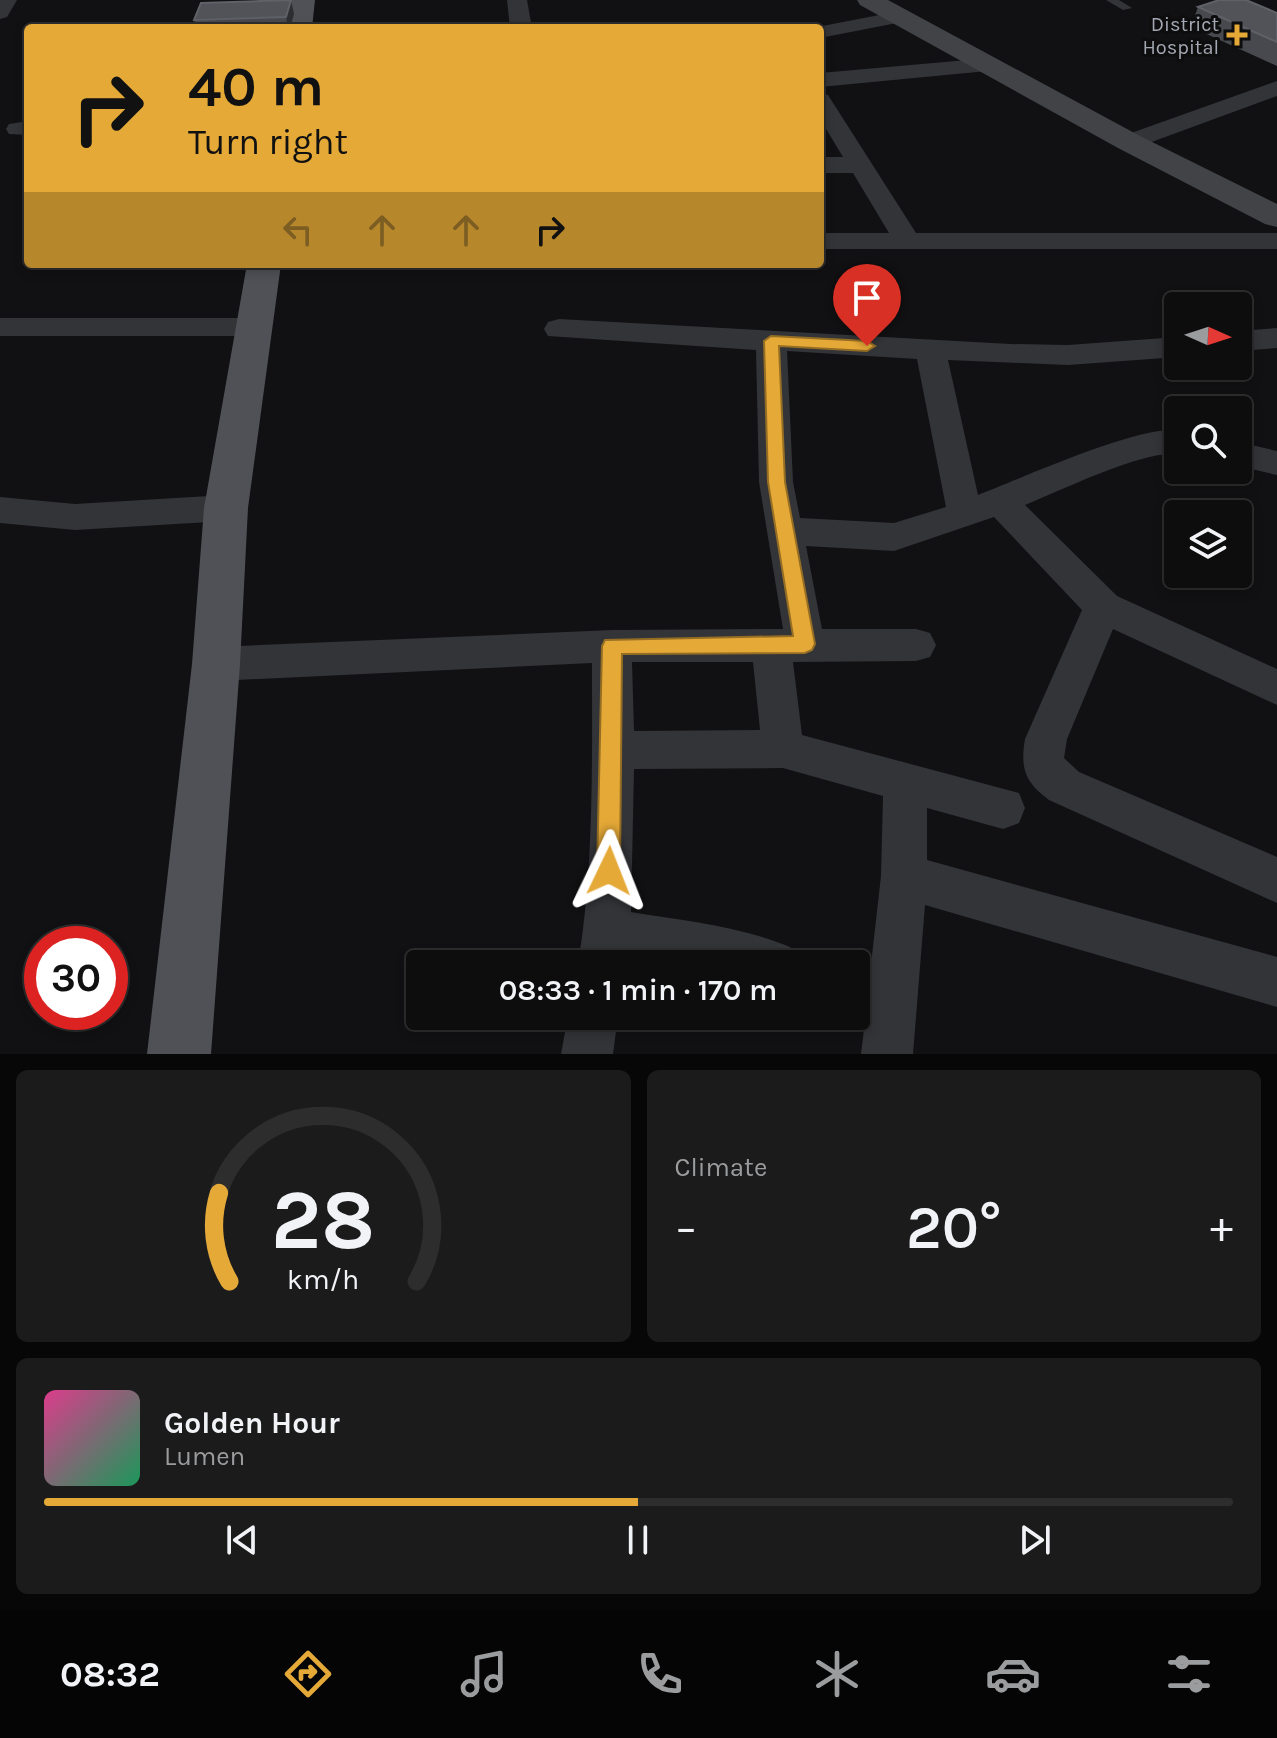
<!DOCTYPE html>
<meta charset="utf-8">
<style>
:root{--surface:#0d0d0e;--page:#1b1b1c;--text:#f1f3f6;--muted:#9a9c9e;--line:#2d2d2e;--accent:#e5a937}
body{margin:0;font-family:Karla,sans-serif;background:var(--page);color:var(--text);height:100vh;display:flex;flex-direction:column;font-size:30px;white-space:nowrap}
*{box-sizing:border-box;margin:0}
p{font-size:26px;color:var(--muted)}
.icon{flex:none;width:44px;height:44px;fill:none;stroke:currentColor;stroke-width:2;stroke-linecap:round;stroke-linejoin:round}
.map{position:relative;height:1054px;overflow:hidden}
.details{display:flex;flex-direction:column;gap:16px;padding:16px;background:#070708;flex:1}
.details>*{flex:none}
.top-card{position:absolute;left:24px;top:24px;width:800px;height:244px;border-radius:8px;box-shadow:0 4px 12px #0003,0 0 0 2px var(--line);background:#e5a937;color:#111;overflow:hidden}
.needle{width:52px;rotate:93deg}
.buttons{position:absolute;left:1164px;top:292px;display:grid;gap:16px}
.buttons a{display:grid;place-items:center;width:88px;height:88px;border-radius:8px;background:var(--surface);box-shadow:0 4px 12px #0003,0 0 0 2px var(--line);font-size:40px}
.speed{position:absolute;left:24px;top:926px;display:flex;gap:16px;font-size:40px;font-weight:700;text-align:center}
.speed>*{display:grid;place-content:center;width:104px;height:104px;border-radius:50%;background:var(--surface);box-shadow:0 4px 12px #0003,0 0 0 2px var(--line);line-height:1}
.speed .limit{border:12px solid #d22;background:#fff;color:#111}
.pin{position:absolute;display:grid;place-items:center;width:68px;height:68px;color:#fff;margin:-82px -34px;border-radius:50% 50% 50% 0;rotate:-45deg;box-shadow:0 0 8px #0007}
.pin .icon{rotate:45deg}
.me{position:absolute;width:88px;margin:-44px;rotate:2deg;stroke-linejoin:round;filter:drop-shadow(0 0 6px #0008)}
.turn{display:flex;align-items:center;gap:28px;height:168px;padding:0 32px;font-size:36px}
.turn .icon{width:104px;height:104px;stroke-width:2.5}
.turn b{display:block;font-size:56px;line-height:68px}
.lanes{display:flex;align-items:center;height:76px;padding:0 32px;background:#0003;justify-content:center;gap:40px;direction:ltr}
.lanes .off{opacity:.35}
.big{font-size:60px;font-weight:600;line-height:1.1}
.details .tile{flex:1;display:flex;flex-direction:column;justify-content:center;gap:12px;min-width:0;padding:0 28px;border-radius:12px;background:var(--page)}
.details .dial{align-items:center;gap:0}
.dial svg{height:208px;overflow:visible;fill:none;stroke:var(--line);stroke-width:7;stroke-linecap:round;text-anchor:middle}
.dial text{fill:var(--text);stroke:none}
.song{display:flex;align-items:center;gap:24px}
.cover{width:96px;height:96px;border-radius:12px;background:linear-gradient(135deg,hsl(330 70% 55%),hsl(150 70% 35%))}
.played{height:8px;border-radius:4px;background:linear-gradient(90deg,var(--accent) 50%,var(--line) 50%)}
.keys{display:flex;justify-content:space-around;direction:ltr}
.heat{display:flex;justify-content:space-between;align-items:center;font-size:44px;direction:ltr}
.details .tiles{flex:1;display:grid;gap:16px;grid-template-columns:1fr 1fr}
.tile:last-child{grid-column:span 2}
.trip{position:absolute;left:406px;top:950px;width:464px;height:80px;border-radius:8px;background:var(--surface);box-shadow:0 4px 12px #0003,0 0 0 2px var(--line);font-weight:600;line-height:80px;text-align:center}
.dock{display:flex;height:128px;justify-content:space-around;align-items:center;background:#050506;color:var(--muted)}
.dock .icon{width:56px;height:56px}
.dock .current{color:var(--accent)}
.dock b{font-size:36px;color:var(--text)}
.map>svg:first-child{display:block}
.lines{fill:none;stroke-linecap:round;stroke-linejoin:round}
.lane{fill:#333438;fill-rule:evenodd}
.street{fill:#333438;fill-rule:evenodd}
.secondary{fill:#414347;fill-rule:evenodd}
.primary{fill:#4f5156;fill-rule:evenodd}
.wall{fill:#47494e}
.shaded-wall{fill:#2d2e32}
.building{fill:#515359;stroke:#5e6167;stroke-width:2}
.route{fill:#e5a937;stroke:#956e24;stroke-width:2}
.poi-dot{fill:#e5a937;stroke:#0d0d0e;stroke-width:3}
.labels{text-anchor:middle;stroke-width:6;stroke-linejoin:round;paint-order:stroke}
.far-poi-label{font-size:20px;fill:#a4a8b3;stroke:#0d0d0e;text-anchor:end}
</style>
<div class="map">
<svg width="1277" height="1054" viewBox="0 0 1277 1054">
<rect width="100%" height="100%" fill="#111113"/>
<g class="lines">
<polygon class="lane" points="1106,0 1119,0 1132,8 1123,10"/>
<g class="street">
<polygon points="0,0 17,0 7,17 0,19"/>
<polygon points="507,0 527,0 532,28 510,28"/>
<polygon points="900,11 910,17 907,21 820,38 820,28 812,28"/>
<polygon points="990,58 1001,65 998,70 820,87 820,73"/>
<polygon points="1277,81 1277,96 1138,147 1120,147 1117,142 1120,137"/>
<polygon points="820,93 828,95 916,233 1277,233 1277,249 820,249 820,233 889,233 853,173 820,173 820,157 843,157 820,119"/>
<polygon points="28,121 28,135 9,134 6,129 9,124"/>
<polygon points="0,318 254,318 265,320 269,327 265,334 254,336 0,336"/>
<path d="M559,319l451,25 58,1 110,-8v20l-110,8 -120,-5 30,135c47,-18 156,-68 200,-65v24c-38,-3 -115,36 -153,51l92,91 160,73v36l-164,-76 -46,110 -3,19 15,14 198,85v46l-228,-103c-24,-18 -29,-31 -24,-61l57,-129 -88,-93 -100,34 -88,-5 16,83h94l14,4 6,12 -6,12 -14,4 -123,1 9,73 217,58 6,15 -6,15 -16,6 -76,-21v52l350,97v50l-352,-102 -12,149h-52l4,-33 -14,-5h5v-48l14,5 11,-97 2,-80 -100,-28 -149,1 -3,143c54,9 109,14 159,35l7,17h-142l-28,-5 -1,5h-48c16,-94 14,-205 14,-301l-376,18 -14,-5 -6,-12 6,-12 14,-5 396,-17 171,-1 -24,-147 -3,-132 -208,-14 -4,-7 4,-7zM787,351l130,8 29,148 -52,16 -94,-5 -7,-36zM632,662h121l7,68 -126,1z"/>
<polygon points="1277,328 1277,348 1238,351 1238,331"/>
<polygon points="1238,442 1277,451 1277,475 1238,466"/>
<polygon points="226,495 239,499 244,508 239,517 226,521 75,530 0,523 0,497 75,504"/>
<polygon points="568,1016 618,1016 613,1054 561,1054"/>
</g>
<polygon class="secondary" points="857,0 888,0 1140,136 1277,204 1277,227 1265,224 1118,148 860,5"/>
<g class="primary">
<polygon points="291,0 315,0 312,28 286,28"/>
<polygon points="247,264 281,264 248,508 240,664 211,1054 147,1054 192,664 204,508"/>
</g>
</g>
<g class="wall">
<polygon points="1198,7 1277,13 1277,66 1191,27"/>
<polygon points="294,14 290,28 196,28 194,20"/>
</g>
<polygon class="shaded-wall" points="291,0 294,14 290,28 288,28 286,17"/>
<g class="building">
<polygon points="291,0 286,17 194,20 201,3"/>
<polygon points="1219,0 1246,0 1277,13 1277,42 1198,7"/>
</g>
<polygon class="route" points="771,336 867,341 875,346 867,351 779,346 785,482 815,644 812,650 805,653 622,654 620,871 617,879 609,883 601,879 597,871 602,646 605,640 793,636 768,482 764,341"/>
<path class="poi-dot" d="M1233 23h8v8h8v8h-8v8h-8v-8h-8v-8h8z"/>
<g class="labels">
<g class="far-poi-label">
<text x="1219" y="31">District<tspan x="1219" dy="23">Hospital</tspan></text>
</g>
</g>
</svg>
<div class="buttons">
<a><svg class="needle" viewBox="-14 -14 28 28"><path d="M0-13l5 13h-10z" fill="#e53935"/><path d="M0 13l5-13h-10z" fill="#9a9c9e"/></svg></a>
<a><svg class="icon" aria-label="search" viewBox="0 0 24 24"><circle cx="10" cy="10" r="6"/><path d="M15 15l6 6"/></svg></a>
<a><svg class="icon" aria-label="layers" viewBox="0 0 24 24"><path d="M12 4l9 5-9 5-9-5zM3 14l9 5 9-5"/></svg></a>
</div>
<div class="speed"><div class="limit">30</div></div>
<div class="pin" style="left:867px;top:346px;background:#d93025"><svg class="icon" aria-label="arrive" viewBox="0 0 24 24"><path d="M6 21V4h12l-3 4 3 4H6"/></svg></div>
<svg class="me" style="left:609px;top:871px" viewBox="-20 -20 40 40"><path d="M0-17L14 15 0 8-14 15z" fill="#e5a937" stroke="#fff" stroke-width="4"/></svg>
<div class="trip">08:33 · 1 min · 170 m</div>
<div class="top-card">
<div class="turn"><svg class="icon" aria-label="right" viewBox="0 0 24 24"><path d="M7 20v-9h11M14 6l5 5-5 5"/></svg><div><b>40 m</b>Turn right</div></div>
<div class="lanes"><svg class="icon off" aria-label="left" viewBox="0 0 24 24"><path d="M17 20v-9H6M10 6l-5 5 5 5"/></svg><svg class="icon off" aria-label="ahead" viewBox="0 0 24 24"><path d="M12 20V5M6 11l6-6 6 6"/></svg><svg class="icon off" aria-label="ahead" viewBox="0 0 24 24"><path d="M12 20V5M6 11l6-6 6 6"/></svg><svg class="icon" aria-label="right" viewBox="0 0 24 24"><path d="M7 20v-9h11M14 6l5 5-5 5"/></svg></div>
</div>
</div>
<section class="details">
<div class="tiles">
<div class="tile dial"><svg viewBox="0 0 100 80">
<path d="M14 69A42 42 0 1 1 86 69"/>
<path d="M14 69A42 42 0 0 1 10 35" stroke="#e5a937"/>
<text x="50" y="56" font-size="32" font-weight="700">28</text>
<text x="50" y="72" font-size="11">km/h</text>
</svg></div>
<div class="tile"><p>Climate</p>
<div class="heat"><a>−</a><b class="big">20°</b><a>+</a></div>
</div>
<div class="tile">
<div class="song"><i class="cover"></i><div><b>Golden Hour</b><p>Lumen</p></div></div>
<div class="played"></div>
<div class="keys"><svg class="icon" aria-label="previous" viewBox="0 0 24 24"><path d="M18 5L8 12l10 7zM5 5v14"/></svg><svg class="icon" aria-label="pause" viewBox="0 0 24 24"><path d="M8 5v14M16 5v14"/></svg><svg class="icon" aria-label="next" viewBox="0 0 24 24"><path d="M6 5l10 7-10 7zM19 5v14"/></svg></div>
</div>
</div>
</section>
<nav class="dock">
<b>08:32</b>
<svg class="icon current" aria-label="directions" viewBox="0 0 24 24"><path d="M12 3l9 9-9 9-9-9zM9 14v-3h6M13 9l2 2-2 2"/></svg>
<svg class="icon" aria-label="music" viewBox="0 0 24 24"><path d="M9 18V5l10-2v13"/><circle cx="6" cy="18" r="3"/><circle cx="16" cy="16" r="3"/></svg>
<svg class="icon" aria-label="phone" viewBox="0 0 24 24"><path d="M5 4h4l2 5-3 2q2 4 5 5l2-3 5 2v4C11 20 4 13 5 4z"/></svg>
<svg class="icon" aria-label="climate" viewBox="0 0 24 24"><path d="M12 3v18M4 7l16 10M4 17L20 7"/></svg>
<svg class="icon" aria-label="car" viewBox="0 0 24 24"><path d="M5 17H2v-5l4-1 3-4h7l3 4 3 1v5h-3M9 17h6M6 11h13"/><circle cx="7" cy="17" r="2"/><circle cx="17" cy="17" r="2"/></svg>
<svg class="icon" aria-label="filters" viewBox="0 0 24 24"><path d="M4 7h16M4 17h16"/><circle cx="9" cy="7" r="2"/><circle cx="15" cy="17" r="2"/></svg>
</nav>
